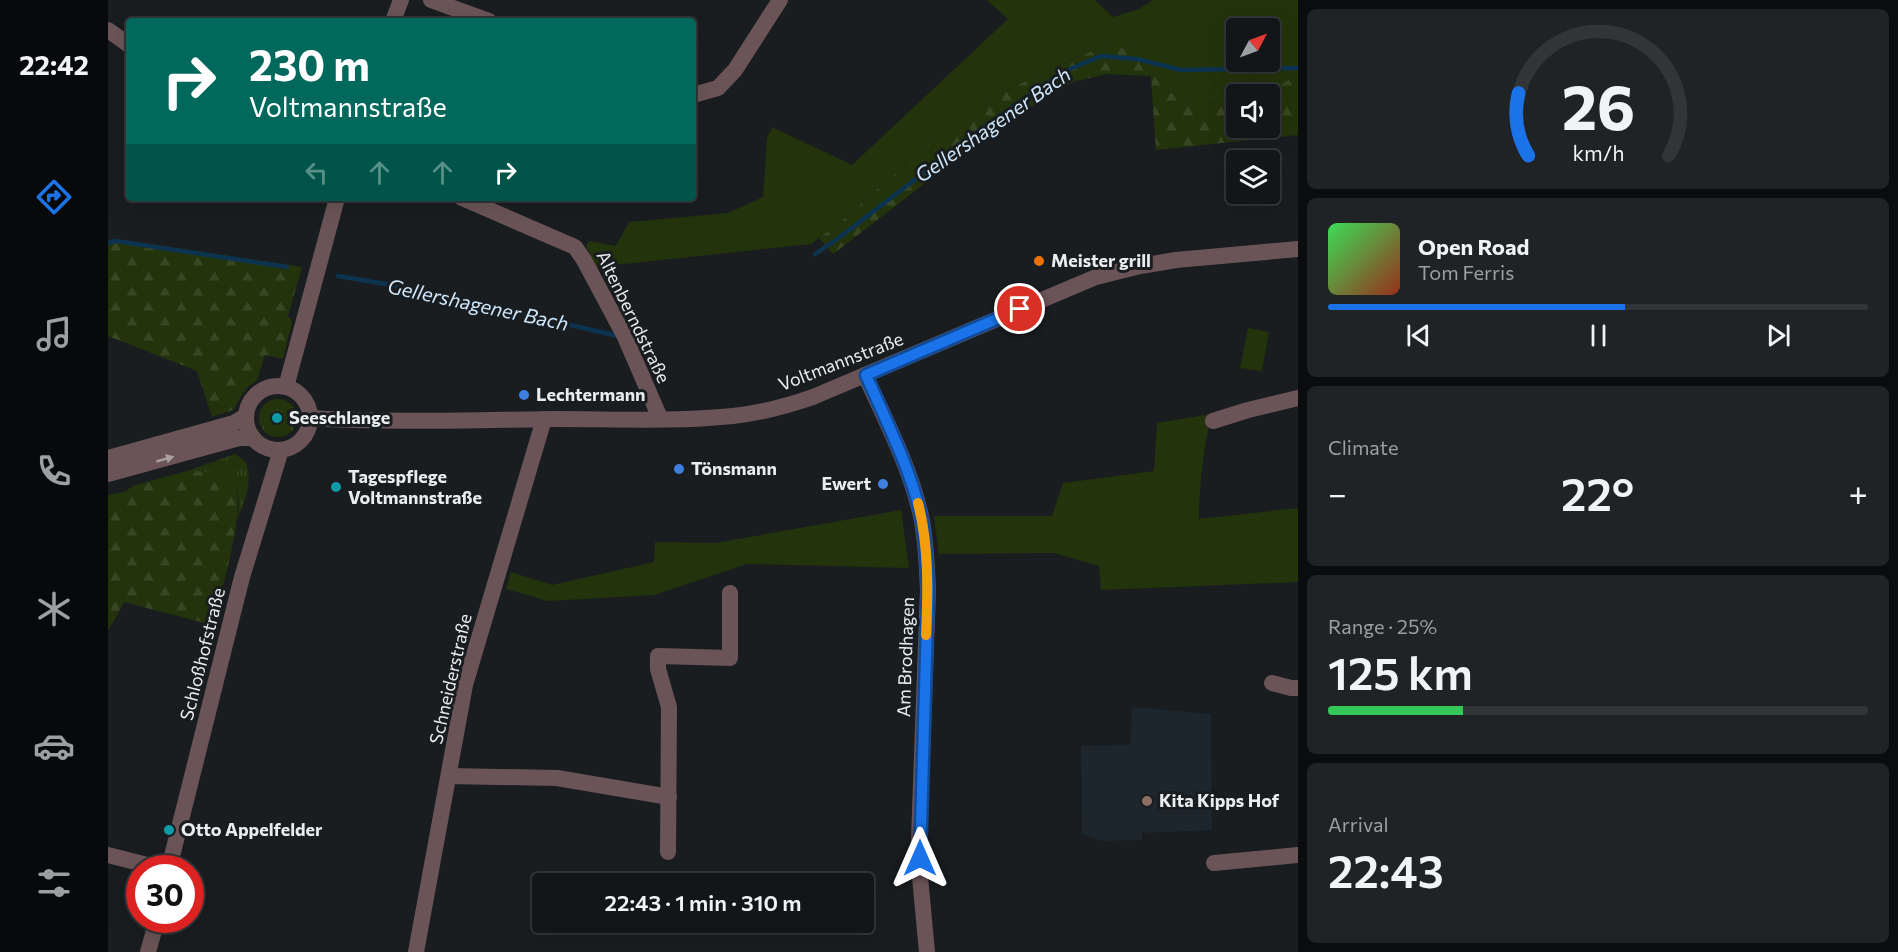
<!DOCTYPE html>
<meta charset="utf-8">
<style>
:root{--surface:#131618;--page:#202325;--text:#f1f3f6;--muted:#9d9fa2;--line:#323537;--accent:#1a73e8}
body{margin:0;font-family:Commissioner,sans-serif;background:var(--page);color:var(--text);height:100vh;display:flex;flex-direction:column;font-size:22px;white-space:nowrap}
*{box-sizing:border-box;margin:0}
p{font-size:20px;color:var(--muted)}
.icon{flex:none;width:33px;height:33px;fill:none;stroke:currentColor;stroke-width:2;stroke-linecap:round;stroke-linejoin:round}
.map{position:relative;flex:1;overflow:hidden}
.drawer{display:flex;flex-direction:column;gap:9px;padding:9px;background:#0a0c0d;width:600px}
.drawer>*{flex:none}
.hud{position:absolute;left:18px;top:18px;width:570px;height:183px;border-radius:6px;box-shadow:0 6px 24px #0002,0 0 0 2px var(--line);background:#00695c;color:#fff;overflow:hidden}
.needle{width:39px;rotate:49deg}
.tools{position:absolute;left:1118px;top:18px;display:grid;gap:12px}
.tools a{display:grid;place-items:center;width:54px;height:54px;border-radius:6px;background:var(--surface);box-shadow:0 6px 24px #0002,0 0 0 2px var(--line);font-size:30px}
.speed{position:absolute;left:18px;top:855px;display:flex;gap:12px;font-size:30px;font-weight:700;text-align:center}
.speed>*{display:grid;place-content:center;width:78px;height:78px;border-radius:50%;background:var(--surface);box-shadow:0 6px 24px #0002,0 0 0 2px var(--line);line-height:1}
.speed .limit{border:9px solid #d22;background:#fff;color:#111}
.pin{position:absolute;display:grid;place-items:center;width:51px;height:51px;color:#fff;margin:-26px;border:3px solid #fff;border-radius:50%;box-shadow:0 2px 6px #0007}
.me{position:absolute;width:66px;margin:-33px;rotate:0deg;stroke-linejoin:round;filter:drop-shadow(0 0 4px #0008)}
.turn{display:flex;align-items:center;gap:21px;height:126px;padding:0 24px;font-size:27px}
.turn .icon{width:78px;height:78px;stroke-width:2.5}
.turn b{display:block;font-size:42px;line-height:51px}
.lanes{display:flex;align-items:center;height:57px;padding:0 24px;background:#0003;justify-content:center;gap:30px;direction:ltr}
.lanes .off{opacity:.35}
.big{font-size:45px;font-weight:600;line-height:1.1}
.drawer .tile{flex:1;display:flex;flex-direction:column;justify-content:center;gap:9px;min-width:0;padding:0 21px;border-radius:9px;background:var(--page)}
.drawer .dial{align-items:center;gap:0}
.dial svg{height:156px;overflow:visible;fill:none;stroke:var(--line);stroke-width:7;stroke-linecap:round;text-anchor:middle}
.dial text{fill:var(--text);stroke:none}
.song{display:flex;align-items:center;gap:18px}
.cover{width:72px;height:72px;border-radius:9px;background:linear-gradient(135deg,hsl(130 70% 55%),hsl(10 70% 35%))}
.played{height:6px;border-radius:3px;background:linear-gradient(90deg,var(--accent) 55%,var(--line) 55%)}
.keys{display:flex;justify-content:space-around;direction:ltr}
.heat{display:flex;justify-content:space-between;align-items:center;font-size:33px;direction:ltr}
.charge{height:9px;border-radius:4px;background:linear-gradient(90deg,#34c759 25%,var(--line) 0)}
.trip{position:absolute;left:424px;top:873px;width:342px;height:60px;border-radius:6px;background:var(--surface);box-shadow:0 6px 24px #0002,0 0 0 2px var(--line);font-weight:600;line-height:60px;text-align:center}
main{display:flex;flex:1;min-height:0}
.menu{display:flex;flex-direction:column;width:108px;justify-content:space-around;align-items:center;background:#08090a;color:var(--muted)}
.menu .icon{width:42px;height:42px}
.menu .active{color:var(--accent)}
.menu b{font-size:27px;color:var(--text)}
.map>svg:first-child{display:block}
.built{fill:#1d262d}
.grass{fill:url(#grass-tufts)}
.forest{fill:url(#forest-firs)}
.green{fill:#23330b;fill-rule:evenodd}
.lines{fill:none;stroke-linecap:round;stroke-linejoin:round}
.stream{stroke:#0c3451;stroke-width:4.5}
.minor{stroke:#6a5457;stroke-width:16}
.oneway{fill:#aaa0a3}
.route-casing{stroke:#114b97;stroke-width:15}
.route{stroke:#1a73e8;stroke-width:10}
.slow{stroke:#f59e0b;stroke-width:10}
.food-dot{fill:#e8710a;stroke:#191d20;stroke-width:2}
.shop-dot{fill:#3f7fe0;stroke:#191d20;stroke-width:2}
.culture-dot{fill:#0f9aa8;stroke:#191d20;stroke-width:2}
.education-dot{fill:#8d6e63;stroke:#191d20;stroke-width:2}
.labels{text-anchor:middle;stroke-width:6;stroke-linejoin:round;paint-order:stroke}
.poi-label{font-size:18px;font-weight:bold;fill:#eaedef;stroke:#191d20;text-anchor:start}
.street-label{font-size:18px;fill:#eaedef;stroke:#191d20}
.water-label{font-size:20px;font-style:italic;fill:#cfe7fc;stroke:#191d20}
</style>
<main>
<nav class="menu">
<b>22:42</b>
<svg class="icon active" aria-label="directions" viewBox="0 0 24 24"><path d="M12 3l9 9-9 9-9-9zM9 14v-3h6M13 9l2 2-2 2"/></svg>
<svg class="icon" aria-label="music" viewBox="0 0 24 24"><path d="M9 18V5l10-2v13"/><circle cx="6" cy="18" r="3"/><circle cx="16" cy="16" r="3"/></svg>
<svg class="icon" aria-label="phone" viewBox="0 0 24 24"><path d="M5 4h4l2 5-3 2q2 4 5 5l2-3 5 2v4C11 20 4 13 5 4z"/></svg>
<svg class="icon" aria-label="climate" viewBox="0 0 24 24"><path d="M12 3v18M4 7l16 10M4 17L20 7"/></svg>
<svg class="icon" aria-label="car" viewBox="0 0 24 24"><path d="M5 17H2v-5l4-1 3-4h7l3 4 3 1v5h-3M9 17h6M6 11h13"/><circle cx="7" cy="17" r="2"/><circle cx="17" cy="17" r="2"/></svg>
<svg class="icon" aria-label="filters" viewBox="0 0 24 24"><path d="M4 7h16M4 17h16"/><circle cx="9" cy="7" r="2"/><circle cx="15" cy="17" r="2"/></svg>
</nav>
<div class="map">
<svg width="1190" height="952" viewBox="0 0 1190 952">
<defs>
<pattern id="grass-tufts" width="24" height="20" patternUnits="userSpaceOnUse" patternTransform="scale(1.5)"><rect width="24" height="20" fill="#23330b"/><path d="M3 7l-1-3M5 7V3M7 7l1-3M15 17l-1-3M17 17v-4M19 17l1-3" fill="none" stroke="#384723"/></pattern>
<pattern id="forest-firs" width="22" height="20" patternUnits="userSpaceOnUse" patternTransform="scale(1.5)"><rect width="22" height="20" fill="#23330b"/><path d="M5 1l3.5 6h-7zM16 11l3.5 6h-7z" fill="#384723"/></pattern>
</defs>
<rect width="100%" height="100%" fill="#191d20"/>
<polygon class="built" points="1024,707 1103,714 1104,830 1034,833 1034,840 994,841 974,834 973,746 1022,745"/>
<g class="grass">
<circle cx="170" cy="418" r="19"/>
<path d="M127,454l11,8c7,20 -1,39 -9,57 1,-6 2,-13 2,-19 -2,-27 -31,-29 -52,-29z"/>
</g>
<g class="forest">
<polygon points="1019,36 1060,92 1094,103 1128,105 1128,128 1161,128 1160,94 1190,73 1190,135 1048,150 1043,76 999,74 965,82 897,122 725,254 711,238 734,220 854,114 937,71"/>
<polygon points="7,239 194,267 180,316 184,322 175,359 157,355 149,380 140,387 133,396 125,410 104,417 89,371 0,336 0,241"/>
<path d="M79,471c16,0 36,0 47,14 14,19 -15,116 -22,140l-88,-23 -16,29v-136l16,-3 11,-7z"/>
</g>
<g class="green">
<path d="M879,0h108l18,17 26,-8 14,-9h145v73l-30,21h-32v11l-34,-2 -34,-11 -41,-56 -82,35 -83,43 -120,106 -31,24 -215,23 -10,-21 3,-5 27,5 13,-24 99,-9 35,-16 4,-59 5,-11 80,38 156,-146zM1128,28h33v34h-33z"/>
<polygon points="1140,328 1161,332 1154,371 1132,368"/>
<path d="M1103,414c-7,35 -12,69 -12,105l99,-11v74l-197,8 -2,-24 -45,-13 -115,1 -5,-38h118l11,-33 91,-12 3,-48z"/>
<polygon points="793,510 801,568 639,564 546,595 440,601 398,589 403,572 444,585 546,562 547,542 608,543"/>
</g>
<g class="lines">
<g class="stream">
<polyline points="0,243 8,241 179,267"/>
<polyline points="707,254 728,240 877,126 955,72 993,56 1029,59 1073,70 1190,68"/>
<polyline points="230,276 307,289 510,336"/>
</g>
<g class="minor">
<polyline points="323,0 381,21"/>
<polyline points="285,21 293,0"/>
<polyline points="0,30 21,45"/>
<polyline points="585,95 610,88 627,70 672,0"/>
<polyline points="354,198 467,247 476,260 517,337 552,418"/>
<path d="M757,375c21,46 45,92 56,141 5,24 6,49 7,74l-9,249 1,38 7,75"/>
<circle cx="170" cy="418" r="32"/>
<polyline points="178,387 229,198"/>
<path d="M202,418c81,5 164,2 246,1 59,0 119,3 177,-3 28,-3 54,-10 80,-19l283,-120 44,-11 36,-6 122,-11"/>
<polyline points="1105,421 1140,410 1190,398"/>
<polyline points="0,458 126,423 138,416"/>
<polyline points="0,474 131,438 145,438"/>
<polyline points="1164,683 1183,688 1190,688"/>
<polyline points="341,776 449,778 561,797"/>
<polyline points="560,852 561,707 550,669 550,656 622,658 622,593"/>
<polyline points="0,855 51,868"/>
<polyline points="1106,863 1190,855"/>
<polyline points="61,868 134,577 173,450"/>
<polyline points="40,952 49,920"/>
<polyline points="308,952 357,685 436,419"/>
</g>
</g>
<defs><path id="oneway-solid" d="M-6-.8H1V-3.2L6.5 0L1 3.2V.8H-6Z" transform="scale(1.5)"/></defs>
<use class="oneway" href="#oneway-solid" transform="translate(57 459) rotate(-16)"/>
<g class="lines">
<g class="route-casing">
<path id="route" d="M812,858l8,-268c-1,-25 -2,-50 -7,-74 -11,-49 -35,-95 -55,-141l154,-66"/>
</g>
<use href="#route" class="route"/>
<path class="slow" d="M810,503c11,43 10,87 8,132"/>
</g>
<circle class="food-dot" cx="931" cy="261" r="6"/>
<g class="shop-dot">
<circle cx="416" cy="395" r="6"/>
<circle cx="571" cy="469" r="6"/>
<circle cx="775" cy="484" r="6"/>
</g>
<g class="culture-dot">
<circle cx="169" cy="418" r="6"/>
<circle cx="228" cy="487" r="6"/>
<circle cx="61" cy="830" r="6"/>
</g>
<circle class="education-dot" cx="1039" cy="801" r="6"/>
<g class="labels">
<g class="poi-label">
<text x="943" y="267">Meister grill</text>
<text x="428" y="401">Lechtermann</text>
<text x="181" y="424">Seeschlange</text>
<text x="583" y="475">Tönsmann</text>
<text x="240" y="483">Tagespflege<tspan x="240" dy="21">Voltmannstraße</tspan></text>
<text x="763" y="490" text-anchor="end">Ewert</text>
<text x="1051" y="807">Kita Kipps Hof</text>
<text x="73" y="836">Otto Appelfelder</text>
</g>
<g class="street-label">
<text transform="translate(525 317) rotate(64)" y="6">Altenberndstraße</text>
<text transform="translate(733 362) rotate(-21)" y="6">Voltmannstraße</text>
<text transform="translate(95 654) rotate(-76)" y="6">Schloßhofstraße</text>
<text transform="translate(798 657) rotate(-88)" y="6">Am Brodhagen</text>
<text transform="translate(343 679) rotate(-77)" y="6">Schneiderstraße</text>
</g>
<g class="water-label">
<text transform="translate(885 125) rotate(-35)" y="7">Gellershagener Bach</text>
<text transform="translate(370 305) rotate(12)" y="7">Gellershagener Bach</text>
</g>
</g>
</svg>
<div class="tools">
<a><svg class="needle" viewBox="-14 -14 28 28"><path d="M0-13l5 13h-10z" fill="#e53935"/><path d="M0 13l5-13h-10z" fill="#9d9fa2"/></svg></a>
<a><svg class="icon" aria-label="sound" viewBox="0 0 24 24"><path d="M4 9h4l5-4v14l-5-4H4zM17 9q2 3 0 6"/></svg></a>
<a><svg class="icon" aria-label="layers" viewBox="0 0 24 24"><path d="M12 4l9 5-9 5-9-5zM3 14l9 5 9-5"/></svg></a>
</div>
<div class="speed"><div class="limit">30</div></div>
<div class="pin" style="left:912px;top:309px;background:#d93025"><svg class="icon" aria-label="arrive" viewBox="0 0 24 24"><path d="M6 21V4h12l-3 4 3 4H6"/></svg></div>
<svg class="me" style="left:812px;top:858px" viewBox="-20 -20 40 40"><path d="M0-17L14 15 0 8-14 15z" fill="#1a73e8" stroke="#fff" stroke-width="4"/></svg>
<div class="trip">22:43 · 1 min · 310 m</div>
<div class="hud">
<div class="turn"><svg class="icon" aria-label="right" viewBox="0 0 24 24"><path d="M7 20v-9h11M14 6l5 5-5 5"/></svg><div><b>230 m</b>Voltmannstraße</div></div>
<div class="lanes"><svg class="icon off" aria-label="left" viewBox="0 0 24 24"><path d="M17 20v-9H6M10 6l-5 5 5 5"/></svg><svg class="icon off" aria-label="ahead" viewBox="0 0 24 24"><path d="M12 20V5M6 11l6-6 6 6"/></svg><svg class="icon off" aria-label="ahead" viewBox="0 0 24 24"><path d="M12 20V5M6 11l6-6 6 6"/></svg><svg class="icon" aria-label="right" viewBox="0 0 24 24"><path d="M7 20v-9h11M14 6l5 5-5 5"/></svg></div>
</div>
</div>
<section class="drawer">
<div class="tile dial"><svg viewBox="0 0 100 80">
<path d="M14 69A42 42 0 1 1 86 69"/>
<path d="M14 69A42 42 0 0 1 9 37" stroke="#1a73e8"/>
<text x="50" y="56" font-size="32" font-weight="700">26</text>
<text x="50" y="72" font-size="11">km/h</text>
</svg></div>
<div class="tile">
<div class="song"><i class="cover"></i><div><b>Open Road</b><p>Tom Ferris</p></div></div>
<div class="played"></div>
<div class="keys"><svg class="icon" aria-label="previous" viewBox="0 0 24 24"><path d="M18 5L8 12l10 7zM5 5v14"/></svg><svg class="icon" aria-label="pause" viewBox="0 0 24 24"><path d="M8 5v14M16 5v14"/></svg><svg class="icon" aria-label="next" viewBox="0 0 24 24"><path d="M6 5l10 7-10 7zM19 5v14"/></svg></div>
</div>
<div class="tile"><p>Climate</p>
<div class="heat"><a>−</a><b class="big">22°</b><a>+</a></div>
</div>
<div class="tile"><p>Range · 25%</p><b class="big">125 km</b><div class="charge"></div></div>
<div class="tile"><p>Arrival</p><b class="big">22:43</b></div>
</section>
</main>
